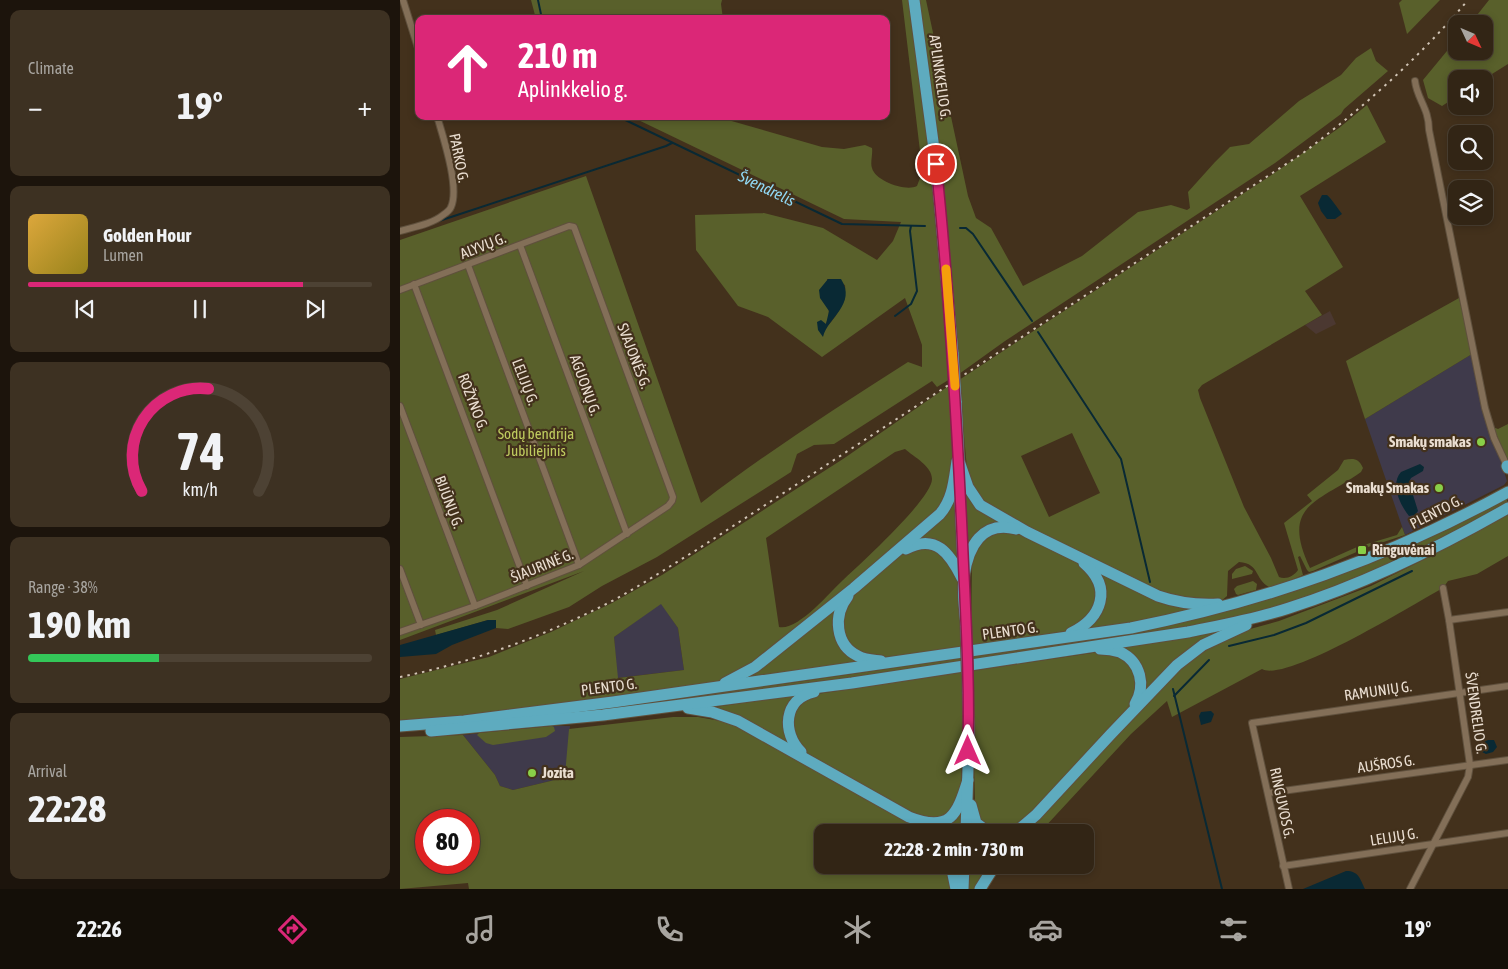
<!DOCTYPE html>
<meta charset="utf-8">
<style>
:root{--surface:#322515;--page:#3d3122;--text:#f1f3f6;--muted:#a8a5a0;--line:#4d4234;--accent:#db2777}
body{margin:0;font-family:"Asap Condensed",sans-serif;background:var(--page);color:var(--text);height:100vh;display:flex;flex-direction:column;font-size:19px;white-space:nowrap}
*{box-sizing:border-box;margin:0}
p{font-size:16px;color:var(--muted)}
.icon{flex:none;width:28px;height:28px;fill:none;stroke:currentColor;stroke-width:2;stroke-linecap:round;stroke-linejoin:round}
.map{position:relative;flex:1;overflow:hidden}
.panel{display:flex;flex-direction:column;gap:10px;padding:10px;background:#1c140c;width:400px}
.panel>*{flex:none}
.top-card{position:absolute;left:15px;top:15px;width:475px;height:105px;border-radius:10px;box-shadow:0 2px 8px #0003,0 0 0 1px var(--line);background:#db2777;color:#fff;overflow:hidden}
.needle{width:32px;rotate:134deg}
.buttons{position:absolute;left:1048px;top:15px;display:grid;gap:10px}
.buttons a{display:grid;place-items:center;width:45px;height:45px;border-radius:10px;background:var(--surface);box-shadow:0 2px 8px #0003,0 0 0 1px var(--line);font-size:25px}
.speed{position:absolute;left:15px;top:809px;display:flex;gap:10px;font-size:25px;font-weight:700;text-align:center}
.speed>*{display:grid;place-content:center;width:65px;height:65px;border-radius:50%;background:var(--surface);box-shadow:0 2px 8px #0003,0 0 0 1px var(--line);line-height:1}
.speed .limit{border:8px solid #d22;background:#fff;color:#111}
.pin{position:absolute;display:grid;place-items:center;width:42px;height:42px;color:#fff;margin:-21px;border:2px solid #fff;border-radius:50%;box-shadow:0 1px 5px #0007}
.me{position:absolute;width:55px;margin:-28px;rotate:0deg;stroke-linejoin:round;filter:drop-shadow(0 0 4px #0008)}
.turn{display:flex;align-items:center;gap:18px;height:105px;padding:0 20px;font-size:22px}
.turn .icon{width:65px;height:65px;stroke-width:2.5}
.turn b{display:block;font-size:35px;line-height:42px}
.big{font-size:38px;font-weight:700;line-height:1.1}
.panel .card{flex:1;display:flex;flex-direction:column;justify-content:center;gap:8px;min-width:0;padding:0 18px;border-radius:10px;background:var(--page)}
.panel .dial{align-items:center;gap:0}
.dial svg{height:130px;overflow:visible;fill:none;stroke:var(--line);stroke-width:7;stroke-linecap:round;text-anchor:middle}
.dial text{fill:var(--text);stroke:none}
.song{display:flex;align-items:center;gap:15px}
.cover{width:60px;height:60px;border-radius:8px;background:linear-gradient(135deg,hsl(40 70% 55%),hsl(50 70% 35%))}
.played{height:5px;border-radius:2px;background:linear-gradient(90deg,var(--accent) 80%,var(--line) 80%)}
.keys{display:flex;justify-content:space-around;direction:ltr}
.heat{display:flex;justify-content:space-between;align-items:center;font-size:28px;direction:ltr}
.charge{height:8px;border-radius:4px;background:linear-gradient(90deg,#34c759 38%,var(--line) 0)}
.trip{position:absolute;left:414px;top:824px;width:280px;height:50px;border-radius:10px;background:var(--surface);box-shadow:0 2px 8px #0003,0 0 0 1px var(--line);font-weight:700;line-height:50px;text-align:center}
.tabs{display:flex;height:80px;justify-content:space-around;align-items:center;background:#140f08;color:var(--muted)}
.tabs .icon{width:35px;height:35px}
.tabs .active{color:var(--accent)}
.tabs b{font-size:22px;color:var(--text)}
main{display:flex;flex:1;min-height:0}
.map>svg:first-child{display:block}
.commercial{fill:#3f3a4b}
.industrial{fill:#4b3831}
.green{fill:#59602b;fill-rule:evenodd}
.water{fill:#092934}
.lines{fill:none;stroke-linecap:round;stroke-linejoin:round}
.stream{stroke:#092934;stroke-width:2}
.minor-casing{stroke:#5f503d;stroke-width:8}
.trunk-casing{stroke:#5f503d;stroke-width:13}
.minor{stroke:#836f58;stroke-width:6}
.trunk{stroke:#5eabbf;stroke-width:11}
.rail{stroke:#d1c4b5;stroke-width:2;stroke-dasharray:2.5 5;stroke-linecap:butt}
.trunk-bridge-casing{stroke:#5f503d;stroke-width:13;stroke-linecap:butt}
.trunk-bridge{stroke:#5eabbf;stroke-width:11}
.route-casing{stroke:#8e194d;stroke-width:12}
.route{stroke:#db2777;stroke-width:9}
.slow{stroke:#f59e0b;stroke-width:9}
.poi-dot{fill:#89cf48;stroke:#43311c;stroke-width:2}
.labels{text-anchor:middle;stroke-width:4.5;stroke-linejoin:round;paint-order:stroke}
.street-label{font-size:15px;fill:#eaded1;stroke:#43311c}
.park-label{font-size:15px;fill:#bfcc5f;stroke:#43311c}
.poi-label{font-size:15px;font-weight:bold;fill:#eaded1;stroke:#43311c;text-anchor:end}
.water-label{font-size:16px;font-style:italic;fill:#91d8f4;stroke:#43311c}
</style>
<main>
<section class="panel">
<div class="card"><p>Climate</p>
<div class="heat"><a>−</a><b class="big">19°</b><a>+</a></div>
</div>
<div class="card">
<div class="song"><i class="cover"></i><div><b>Golden Hour</b><p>Lumen</p></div></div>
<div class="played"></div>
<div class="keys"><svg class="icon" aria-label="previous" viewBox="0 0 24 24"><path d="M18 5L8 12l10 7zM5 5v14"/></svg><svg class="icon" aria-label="pause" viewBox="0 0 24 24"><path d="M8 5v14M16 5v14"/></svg><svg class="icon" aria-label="next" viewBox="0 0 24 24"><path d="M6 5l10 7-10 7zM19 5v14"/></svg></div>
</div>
<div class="card dial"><svg viewBox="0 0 100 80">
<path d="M14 69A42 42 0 1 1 86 69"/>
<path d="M14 69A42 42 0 0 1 55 6" stroke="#db2777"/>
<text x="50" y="56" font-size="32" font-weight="700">74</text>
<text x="50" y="72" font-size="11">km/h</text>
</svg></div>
<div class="card"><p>Range · 38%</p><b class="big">190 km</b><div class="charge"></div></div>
<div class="card"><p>Arrival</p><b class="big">22:28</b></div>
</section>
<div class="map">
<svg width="1108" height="889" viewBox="0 0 1108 889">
<rect width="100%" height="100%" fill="#43311c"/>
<g class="commercial">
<polygon points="1072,354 1096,447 1107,481 1104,485 1005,535 965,419"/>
<polygon points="261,603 278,628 284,670 217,678 214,637"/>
<polygon points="152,726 170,726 166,775 163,778 113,790 100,786 95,775 63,735"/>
</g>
<polygon class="industrial" points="930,311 936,324 916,334 905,325"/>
<g class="green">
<polygon points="131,0 322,0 321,4 323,19 136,19"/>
<path d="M502,0h8l21,155 19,224 -13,8 -5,-6 -98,63 -20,1 -17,9 -6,18 -134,85 -55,29 -33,21 -61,22 -12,-1v-8h-8l-52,15 -1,-5 62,-20 87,-39 -184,69v-400l186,-64 115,327c66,-51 137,-96 207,-141l14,5v-22l-17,-47 -83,59 -54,-40 -30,-11 -42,-56 -1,-35 69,-2 59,15 54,32 16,-19 8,-19 -57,-3 -214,-103h84l108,31 22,2 21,-4 7,3c1,6 -2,15 0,20 3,13 34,24 45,18l3,-8v-27zM427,279h6l12,6c2,17 -9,33 -22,46l6,-15z"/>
<polygon points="518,0 526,0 568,196 576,218 591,228 623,286 682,256 738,212 771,205 787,210 790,208 788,192 815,162 830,147 849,144 899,101 941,75 956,58 971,48 976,61 988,71 944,109 941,114 875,163 605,341 559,374"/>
<polygon points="1002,0 1040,0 1007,34 999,3"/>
<polygon points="1089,0 1108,0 1108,64 1084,79 1056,79 1056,97 1042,106 1028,98 1023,80 1056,40 1056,51 1084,51 1084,24 1070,24"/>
<path d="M967,105l19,37 -86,54 43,71 -38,24 17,24 -120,70 -4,5 2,8 44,109 27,51 8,19c7,3 15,-1 19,-7l-14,-47 28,-22 -5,-6 31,-25 6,-10c9,-2 15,-2 19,8l-2,4c-43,31 -81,32 -51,96l47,-21 40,-12 5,-8 3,8 -37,12 -55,24 -4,1 -2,-2 -7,-14 -2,1 5,18 -31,13c-18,-6 -11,-25 -33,-26l-11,9 -1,25 -6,5 -51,-2 -160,-79 -31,-21 -12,-30 -8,-89 311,-204 69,-48zM672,433l28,60 -51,24 -28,-61z"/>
<polygon points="1059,298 1072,354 965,419 946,361"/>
<path d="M550,385l3,83 -4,28 -19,24 -183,149 -30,13 -206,31 -111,10v-44l89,-22 62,-25 61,-29 50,-28 181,-116zM505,449c9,8 27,17 27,30 0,20 -73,86 -90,102 -13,12 -44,50 -63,46l-13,-89 129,-86zM261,604l17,24 6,42 -66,8 -4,-41z"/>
<polygon points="1108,424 1108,460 1093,427 1098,429"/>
<polygon points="564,487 604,524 567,552"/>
<polygon points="556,496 559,565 552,554 513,541"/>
<polygon points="1106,497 1108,504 1038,543 907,599 785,630 326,696 167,716 82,721 390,683 667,643 863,600"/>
<path d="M1108,515v41l-31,18 -29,7 -5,7c-28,15 -156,95 -181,81l-90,48 -5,-16 -36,33 -88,95v3h-17l147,-159 32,-25 38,-17 36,-10 92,-35 48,-24z"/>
<path d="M611,531c18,7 79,32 85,50 2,8 1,19 1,27l-23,22 -191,28 -19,-2 -18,-14 -6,-22 8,-20 29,-27 28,-21 10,-5 21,2 20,24 15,58 1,-68 5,-18 15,-13z"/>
<polygon points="845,566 853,571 852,574 832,579 832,574 836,569"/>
<polygon points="695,568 798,609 742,621 683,631 697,618"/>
<polygon points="853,581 857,584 856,590 838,595 836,594 834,589 837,586"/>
<polygon points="438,605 434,625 466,662 335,682"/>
<polygon points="827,631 743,697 745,682 719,648"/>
<polygon points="699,652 707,652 728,661 739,683 731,706 618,828 610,832 595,832 590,831 580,823 575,803 572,686 564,687 561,787 550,815 523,820 413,758 402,750 391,723 399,704 417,694"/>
<polygon points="402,694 394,700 391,747 308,708"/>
<path d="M273,717h25l34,6 174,96 19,13h-103v33h127l5,24h-485l-1,-6 -68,6v-152l63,-2 32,40 5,11 13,4 50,-12 2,-3 4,-46zM26,820h43v42h-43z"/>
<polygon points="152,726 154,727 155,731 146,737 93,745 86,743 77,735 79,733"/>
<polygon points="563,810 562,832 532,832 524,826"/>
<polygon points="569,865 591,865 576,889 567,889"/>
</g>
<g class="water">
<path d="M922,195h5c4,3 11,14 15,19l-7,5h-8l-6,-8 -3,-8z"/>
<path d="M428,279h13c16,25 -13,38 -18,58l-5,-7 -1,-8 4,-2 5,4 3,-13 -9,-13 -1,-8z"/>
<path d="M1020,464l4,3 -1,4 -12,7 -2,4 9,29 -3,4 -6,1c-9,-11 -19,-32 -8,-44z"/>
<polygon points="88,620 96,620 96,628 52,645 36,654 0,657 0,645"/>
<polygon points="811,711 814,714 811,722 801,725 799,716 801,712"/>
<path d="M1088,740h6l3,7 -4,5 -7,2 -6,-3c0,-7 2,-8 8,-11z"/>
<path d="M946,871c13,0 14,8 19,18h-62z"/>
</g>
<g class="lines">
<g class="stream">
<polyline points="138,0 142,19"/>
<polyline points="217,116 442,224 525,226"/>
<polyline points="39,221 266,146 272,143"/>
<polyline points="560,228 566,228 573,234 632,321"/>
<polyline points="495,316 511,304 517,291 510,231 511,226"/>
<polyline points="638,332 721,459 750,582"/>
<polyline points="829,646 874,635 906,623 1012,571"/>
<polyline points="773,689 822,889"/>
<polyline points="774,696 809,660"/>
</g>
<g class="minor-casing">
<g id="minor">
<polyline points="3,0 19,51"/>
<path d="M1015,81c2,18 14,27 14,49l56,278 9,30 13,28"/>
<path d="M0,231c14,-4 32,-7 43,-16 3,-2 7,-5 8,-8 9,-20 -8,-70 -14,-91"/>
<polyline points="120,245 227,534"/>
<polyline points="68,265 179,565"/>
<polyline points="14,284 127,586"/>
<polyline points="0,290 169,226 174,227 273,497 272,501 268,506 179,565 75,606 0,632"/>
<polyline points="0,406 75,606"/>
<polyline points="0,569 21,625"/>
<polyline points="1049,620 1108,612"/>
<polyline points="868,793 1108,760"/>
<polyline points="883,866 1108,833"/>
<polyline points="889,889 852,723 1108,686"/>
<polyline points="1010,889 1068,777 1070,765 1049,620 1043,588"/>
</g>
</g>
<g class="trunk-casing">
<g id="trunk">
<polyline points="514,0 536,164 553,354"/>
<path d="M556,401l3,60 9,26 12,18 47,27 131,64c20,7 39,9 60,8"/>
<polyline points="1107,466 1108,468"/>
<polyline points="559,478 563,564"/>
<path d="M506,549c30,-16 44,5 56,29"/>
<path d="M448,596c-15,19 -13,49 10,60 7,4 16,4 23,5"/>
<path d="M566,627c-1,-16 -4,-35 -2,-51 4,-29 18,-56 52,-47"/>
<path d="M671,633c31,-15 42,-45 13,-70"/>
<path d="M700,649c7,0 14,1 20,3 21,10 26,34 15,52"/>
<path d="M325,683l30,-16 99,-79 86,-74c13,-15 14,-34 17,-53"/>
<path d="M288,708l24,4 26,9 171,96c41,16 48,-2 59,-37"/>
<path d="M0,726l64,-5 149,-19 518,-74c135,-27 256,-70 377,-136"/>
<path d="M31,731l172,-16 249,-32 336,-51c34,-7 68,-13 101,-24 76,-24 149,-60 219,-100"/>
<path d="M401,752c-19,-19 -18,-53 13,-60"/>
<polyline points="571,805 576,823 588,832"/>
<polyline points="566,832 569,736 568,692"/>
<polyline points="616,832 636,815 711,734 777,665 803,645 846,625"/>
<polyline points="551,865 556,889"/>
<polyline points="563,889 564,865"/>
<polyline points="580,889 595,865"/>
</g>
</g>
<use href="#minor" class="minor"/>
<use href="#trunk" class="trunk"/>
<path class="rail" d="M0,677c74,-15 147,-42 214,-77 29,-16 56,-34 84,-51l605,-396c61,-46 116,-95 165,-153"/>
<g class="trunk-bridge-casing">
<g id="trunk-bridge">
<polyline points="553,354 556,401"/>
<polyline points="566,627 568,692"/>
</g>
</g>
<use href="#trunk-bridge" class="trunk-bridge"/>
</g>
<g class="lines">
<g class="route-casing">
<path id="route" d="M536,164c13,122 20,244 26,367 3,73 8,146 6,220"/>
</g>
<use href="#route" class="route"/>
<polyline class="slow" points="546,269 555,386"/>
</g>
<g class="poi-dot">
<circle cx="1081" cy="442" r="5"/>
<circle cx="1039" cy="488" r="5"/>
<rect x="957" y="545" width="10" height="10" rx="2.5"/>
<circle cx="132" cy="773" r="5"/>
</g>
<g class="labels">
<g class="street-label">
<text transform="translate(540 77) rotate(82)" y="5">APLINKKELIO G.</text>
<text transform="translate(59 158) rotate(79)" y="5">PARKO G.</text>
<text transform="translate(83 246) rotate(-21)" y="5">ALYVŲ G.</text>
<text transform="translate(234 356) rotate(69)" y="5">SVAJONĖS G.</text>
<text transform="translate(125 382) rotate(69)" y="5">LELIJŲ G.</text>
<text transform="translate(185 385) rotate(70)" y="5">AGUONŲ G.</text>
<text transform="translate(73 402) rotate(69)" y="5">ROŽYNO G.</text>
<text transform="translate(49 502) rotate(69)" y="5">BIJŪNŲ G.</text>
<text transform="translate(1036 512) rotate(-27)" y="5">PLENTO G.</text>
<text transform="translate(142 566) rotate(-22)" y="5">ŠIAURINĖ G.</text>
<text transform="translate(610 631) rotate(-8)" y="5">PLENTO G.</text>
<text transform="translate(209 687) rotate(-7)" y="5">PLENTO G.</text>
<text transform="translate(978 691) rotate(-8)" y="5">RAMUNIŲ G.</text>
<text transform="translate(1076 713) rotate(82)" y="5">ŠVENDRELIO G.</text>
<text transform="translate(986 764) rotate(-8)" y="5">AUŠROS G.</text>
<text transform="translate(882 803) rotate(78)" y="5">RINGUVOS G.</text>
<text transform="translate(994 837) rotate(-9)" y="5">LELIJŲ G.</text>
</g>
<g class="park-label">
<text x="136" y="439">Sodų bendrija<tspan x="136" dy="17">Jubiliejinis</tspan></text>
</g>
<g class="poi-label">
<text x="1071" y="447">Smakų smakas</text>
<text x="1029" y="493">Smakų Smakas</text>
<text x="972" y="555" text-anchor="start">Ringuvėnai</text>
<text x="142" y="778" text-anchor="start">Jozita</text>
</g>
<g class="water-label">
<text transform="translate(367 188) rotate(26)" y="6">Švendrelis</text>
</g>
</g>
</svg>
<div class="buttons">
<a><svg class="needle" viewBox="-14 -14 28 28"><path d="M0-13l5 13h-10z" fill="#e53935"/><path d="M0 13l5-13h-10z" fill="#a8a5a0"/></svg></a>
<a><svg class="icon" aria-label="sound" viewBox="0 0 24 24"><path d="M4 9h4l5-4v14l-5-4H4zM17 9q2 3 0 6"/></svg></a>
<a><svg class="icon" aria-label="search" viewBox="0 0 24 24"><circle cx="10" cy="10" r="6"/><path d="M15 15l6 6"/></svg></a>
<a><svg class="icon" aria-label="layers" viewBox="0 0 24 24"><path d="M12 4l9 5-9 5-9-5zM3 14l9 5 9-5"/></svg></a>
</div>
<div class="speed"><div class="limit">80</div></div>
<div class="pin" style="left:536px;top:164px;background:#d93025"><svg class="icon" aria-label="arrive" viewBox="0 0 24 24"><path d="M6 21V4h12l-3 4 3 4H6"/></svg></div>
<svg class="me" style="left:568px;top:751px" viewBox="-20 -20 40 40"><path d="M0-17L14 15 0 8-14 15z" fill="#db2777" stroke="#fff" stroke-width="4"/></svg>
<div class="trip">22:28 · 2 min · 730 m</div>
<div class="top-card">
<div class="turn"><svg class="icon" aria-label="ahead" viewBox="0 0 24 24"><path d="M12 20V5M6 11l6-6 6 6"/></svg><div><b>210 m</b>Aplinkkelio g.</div></div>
</div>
</div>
</main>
<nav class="tabs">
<b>22:26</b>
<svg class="icon active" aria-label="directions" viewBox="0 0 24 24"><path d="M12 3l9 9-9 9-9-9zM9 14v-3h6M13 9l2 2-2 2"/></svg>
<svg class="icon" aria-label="music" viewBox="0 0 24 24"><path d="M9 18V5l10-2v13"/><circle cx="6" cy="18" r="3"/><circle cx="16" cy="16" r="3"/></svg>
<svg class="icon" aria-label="phone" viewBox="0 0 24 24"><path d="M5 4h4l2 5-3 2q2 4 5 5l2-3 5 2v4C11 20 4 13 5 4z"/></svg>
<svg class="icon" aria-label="climate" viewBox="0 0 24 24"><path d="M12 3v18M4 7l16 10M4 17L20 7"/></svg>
<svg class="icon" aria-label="car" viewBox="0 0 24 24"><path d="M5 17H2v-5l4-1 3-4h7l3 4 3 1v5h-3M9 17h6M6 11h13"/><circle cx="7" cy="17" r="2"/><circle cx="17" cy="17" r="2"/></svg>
<svg class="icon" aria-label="filters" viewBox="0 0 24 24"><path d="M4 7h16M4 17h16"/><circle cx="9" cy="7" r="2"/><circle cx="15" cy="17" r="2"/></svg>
<b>19°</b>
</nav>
